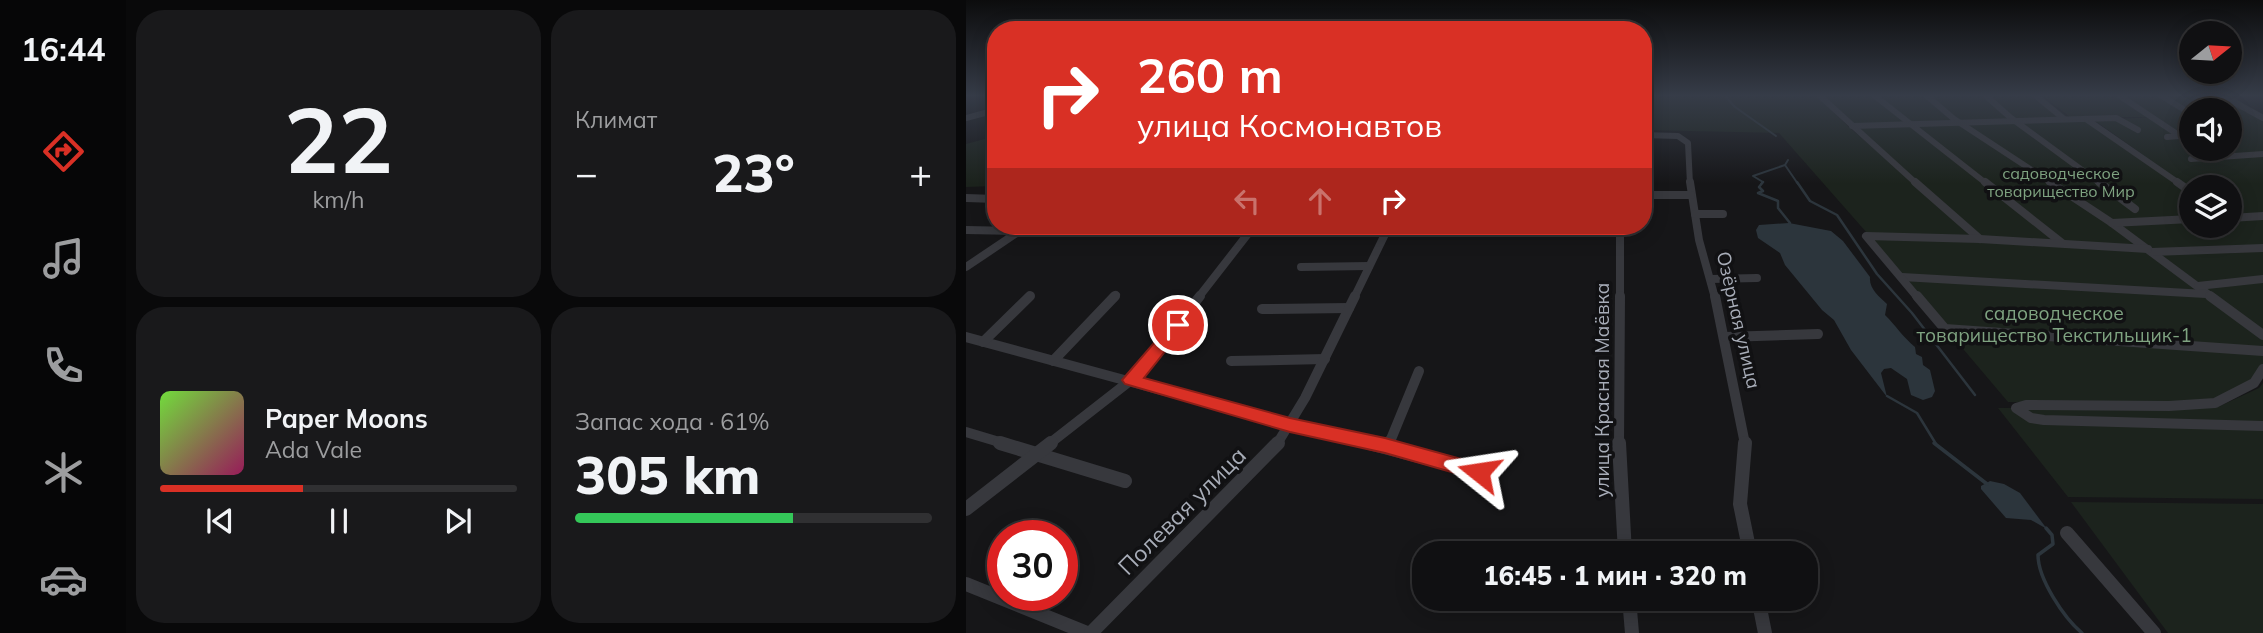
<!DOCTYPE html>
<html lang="ru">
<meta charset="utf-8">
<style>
:root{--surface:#101012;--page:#19191b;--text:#f1f3f6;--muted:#9c9d9f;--line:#303032;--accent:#d93025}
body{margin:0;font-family:Mulish,sans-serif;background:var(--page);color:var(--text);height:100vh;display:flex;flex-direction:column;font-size:26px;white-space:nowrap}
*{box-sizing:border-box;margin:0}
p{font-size:23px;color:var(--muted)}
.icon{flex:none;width:38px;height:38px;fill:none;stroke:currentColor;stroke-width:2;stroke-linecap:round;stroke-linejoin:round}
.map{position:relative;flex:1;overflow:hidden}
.details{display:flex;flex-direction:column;gap:10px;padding:10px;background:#09090a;width:840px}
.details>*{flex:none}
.guide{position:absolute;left:21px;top:21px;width:665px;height:214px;border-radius:28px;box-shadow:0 4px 18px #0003,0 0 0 2px var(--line);background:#d93025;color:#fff;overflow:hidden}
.needle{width:46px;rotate:72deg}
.controls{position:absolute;left:1213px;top:21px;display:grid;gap:14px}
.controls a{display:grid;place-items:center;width:63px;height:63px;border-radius:50%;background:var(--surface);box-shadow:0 4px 18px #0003,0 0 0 2px var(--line);font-size:35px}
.speed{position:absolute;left:21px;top:520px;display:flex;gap:14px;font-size:35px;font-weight:700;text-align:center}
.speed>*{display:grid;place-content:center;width:91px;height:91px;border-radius:50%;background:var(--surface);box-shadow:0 4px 18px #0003,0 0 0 2px var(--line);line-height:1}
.speed .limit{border:10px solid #d22;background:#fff;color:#111}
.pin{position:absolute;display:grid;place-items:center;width:60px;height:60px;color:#fff;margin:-30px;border:4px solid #fff;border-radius:50%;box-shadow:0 2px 7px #0007}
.me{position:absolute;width:77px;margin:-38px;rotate:285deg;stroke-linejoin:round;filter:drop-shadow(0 0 5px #0008)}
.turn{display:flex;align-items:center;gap:24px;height:147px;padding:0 35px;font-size:32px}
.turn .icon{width:91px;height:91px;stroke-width:2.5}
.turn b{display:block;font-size:49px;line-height:60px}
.lanes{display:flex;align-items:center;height:66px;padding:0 35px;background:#0003;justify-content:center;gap:35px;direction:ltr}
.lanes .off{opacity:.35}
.big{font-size:52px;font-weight:800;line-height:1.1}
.details .widget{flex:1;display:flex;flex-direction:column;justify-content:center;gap:10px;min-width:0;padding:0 24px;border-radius:28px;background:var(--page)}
.details .dial{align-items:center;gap:0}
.dial b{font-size:91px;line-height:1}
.song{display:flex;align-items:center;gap:21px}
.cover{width:84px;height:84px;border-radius:10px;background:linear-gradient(135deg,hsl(100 70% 55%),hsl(330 70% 35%))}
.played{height:7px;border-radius:4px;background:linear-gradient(90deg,var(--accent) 40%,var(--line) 40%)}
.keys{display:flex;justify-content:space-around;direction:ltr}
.heat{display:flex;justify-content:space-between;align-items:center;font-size:38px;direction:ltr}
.charge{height:10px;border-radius:5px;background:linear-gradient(90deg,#34c759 61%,var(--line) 0)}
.details .tiles{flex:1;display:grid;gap:10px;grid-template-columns:repeat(2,1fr)}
.trip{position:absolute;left:446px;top:541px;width:406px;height:70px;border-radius:28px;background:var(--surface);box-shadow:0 4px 18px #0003,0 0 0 2px var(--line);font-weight:800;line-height:70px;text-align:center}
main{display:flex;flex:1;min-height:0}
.dock{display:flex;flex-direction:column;width:126px;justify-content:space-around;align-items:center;background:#060607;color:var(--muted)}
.dock .icon{width:49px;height:49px}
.dock .selected{color:var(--accent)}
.dock b{font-size:32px;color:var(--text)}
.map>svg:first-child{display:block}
.green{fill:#1c231d;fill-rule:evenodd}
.water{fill:#2c353c}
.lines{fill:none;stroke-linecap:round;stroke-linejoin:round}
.stream-far2{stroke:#2c353c;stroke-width:2}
.stream-far1{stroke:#2c353c;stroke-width:2.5}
.stream{stroke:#2c353c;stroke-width:3.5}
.minor-far3{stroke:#37383d;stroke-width:6}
.minor-far2{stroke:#37383d;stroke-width:8}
.minor-far1{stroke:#37383d;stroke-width:10}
.minor{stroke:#37383d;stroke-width:14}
.route{fill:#d93025;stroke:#8d1f18;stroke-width:2}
.labels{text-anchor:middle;stroke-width:7;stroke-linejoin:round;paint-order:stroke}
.far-park-label{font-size:16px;fill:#7fa381;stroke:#111113}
.park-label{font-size:19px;fill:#7fa381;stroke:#111113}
.street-label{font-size:19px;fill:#a8adb8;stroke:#111113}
.near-street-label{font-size:23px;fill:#a8adb8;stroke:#111113}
</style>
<main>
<nav class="dock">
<b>16:44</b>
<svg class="icon selected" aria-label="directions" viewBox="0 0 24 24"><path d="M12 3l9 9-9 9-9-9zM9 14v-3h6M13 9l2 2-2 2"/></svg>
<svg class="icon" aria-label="music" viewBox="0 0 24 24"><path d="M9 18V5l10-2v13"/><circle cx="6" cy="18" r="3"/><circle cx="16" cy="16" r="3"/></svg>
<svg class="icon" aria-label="phone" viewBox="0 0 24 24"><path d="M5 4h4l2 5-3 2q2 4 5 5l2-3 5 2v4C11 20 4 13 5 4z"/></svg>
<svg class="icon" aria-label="climate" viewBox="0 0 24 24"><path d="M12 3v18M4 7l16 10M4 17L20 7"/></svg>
<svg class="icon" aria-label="car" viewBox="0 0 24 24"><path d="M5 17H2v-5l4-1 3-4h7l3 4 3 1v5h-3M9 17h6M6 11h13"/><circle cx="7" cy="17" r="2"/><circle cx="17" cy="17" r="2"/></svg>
</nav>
<section class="details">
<div class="tiles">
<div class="widget dial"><b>22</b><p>km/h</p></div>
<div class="widget"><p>Климат</p>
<div class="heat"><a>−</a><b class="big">23°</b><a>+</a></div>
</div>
<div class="widget">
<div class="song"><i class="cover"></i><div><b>Paper Moons</b><p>Ada Vale</p></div></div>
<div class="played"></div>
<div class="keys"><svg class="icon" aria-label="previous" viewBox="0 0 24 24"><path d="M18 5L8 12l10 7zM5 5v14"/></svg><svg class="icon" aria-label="pause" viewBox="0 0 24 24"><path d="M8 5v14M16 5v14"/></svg><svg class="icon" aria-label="next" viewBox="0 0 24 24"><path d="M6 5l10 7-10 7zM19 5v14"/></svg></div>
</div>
<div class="widget"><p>Запас хода · 61%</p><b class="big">305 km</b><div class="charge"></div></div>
</div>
</section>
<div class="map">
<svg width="1297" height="633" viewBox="0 0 1297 633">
<rect width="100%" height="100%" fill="#161618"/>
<g class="green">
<path d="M677,96h173l35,33 49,41 -77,-74h218l28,22 20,1 57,38 -52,-37 62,-3h-86l-27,-21h187l33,18v260l-45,33 41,-19 4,-5v116l-195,-2 -70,-89 159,-1 -149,-5 -143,-169h2l-88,-100 -136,-3zM1225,110h39v39h-39zM1225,187h39v39h-39v-4l-70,3 86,64 -93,-68 77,-3z"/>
<polygon points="30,136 30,186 0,187 0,144"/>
<polygon points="1105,502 1297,504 1297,633 1202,633"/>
</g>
<g class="water">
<path d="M823,223l42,8 12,10 27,36c-1,12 9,19 17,27l-2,11c11,11 18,22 30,32l1,7 6,3 1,8 7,5 5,21 -3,6 -9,3 -12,-5 -4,-16 -16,-11 -7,1 -3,4 6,24 -36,-47 -17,-30 -12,-10 -37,-45 -5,-12 -22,-15 -2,-8 3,-5z"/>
<polygon points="1024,481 1038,484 1054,493 1081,529 1065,520 1040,518 1015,489 1015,486"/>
</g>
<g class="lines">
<g class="stream-far2">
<polyline points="759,96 769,107 810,136"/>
<polyline points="819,165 832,184"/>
<polyline points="795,184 797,182 787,176 819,165 822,160"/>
</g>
<g class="stream-far1">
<polyline points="797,182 793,187 797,191 792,193 812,201 812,208 824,223"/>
<polyline points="831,182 844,201 871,215 911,274 946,313 1009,395"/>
<polyline points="921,396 951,413 970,444"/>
</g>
<g class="stream">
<polyline points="968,443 1021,484"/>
<path d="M1080,528l6,7 1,9 -15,11c0,24 26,63 44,78"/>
</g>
<g class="minor-far3">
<polyline points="854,96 951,184"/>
<polyline points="909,96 1021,184"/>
<polyline points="961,96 988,119 1087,184"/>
<polyline points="1020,96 1045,118 1135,184"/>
<polyline points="1070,96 1098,119"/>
<polyline points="1154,96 1214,136"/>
<polyline points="1196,96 1225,114"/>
<polyline points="1257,96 1297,118"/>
<polyline points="0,118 30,110"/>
<polyline points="1120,119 1214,184"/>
<polyline points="886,126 1150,118 1172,130"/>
<polyline points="677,135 712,136 722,143 724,184"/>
<polyline points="1201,137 1225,135"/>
<polyline points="1225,159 1297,154"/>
</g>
<g class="minor-far2">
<polyline points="724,182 733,240 749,298"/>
<polyline points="949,182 1014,239"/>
<polyline points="1019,182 1096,243"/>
<polyline points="1084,182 1146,223 1247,298"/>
<polyline points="1133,182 1169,209"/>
<polyline points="1211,182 1225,192"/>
<polyline points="677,195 725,195"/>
<polyline points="0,198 30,199"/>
<polyline points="729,214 757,214"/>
<polyline points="1264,218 1297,216"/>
<polyline points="1146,223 1225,219"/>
<polyline points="0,230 53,231"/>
<polyline points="352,230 421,230"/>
<polyline points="1186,252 1297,248"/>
<polyline points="0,267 61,226"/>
<polyline points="335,267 403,266"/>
<polyline points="936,277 1240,294"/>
<polyline points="745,279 791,278"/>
<polyline points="1232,286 1297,279"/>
<polyline points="148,298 150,295"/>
<polyline points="232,298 288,226"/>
<polyline points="388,298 423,226"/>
<polyline points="654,298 654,226"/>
<polyline points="952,298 900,236 1014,239 1182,249"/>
</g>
<g class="minor-far1">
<polyline points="749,296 779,444"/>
<polyline points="951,296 979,329 1297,351"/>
<polyline points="1244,296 1297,335"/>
<polyline points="296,309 383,308"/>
<polyline points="0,337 324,425 411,444"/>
<polyline points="759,337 852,334"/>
<polyline points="17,342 64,296"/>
<polyline points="87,361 149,296"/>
<polyline points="265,361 359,359"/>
<polyline points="1297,369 1288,383 1249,403 1203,406 1060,405 1050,408 1065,418 1078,420 1297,426"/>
<polyline points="0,432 40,444"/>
<polyline points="83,444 174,373 234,296"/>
<polyline points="311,444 339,398 389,296"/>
<polyline points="423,444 453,371"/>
<polyline points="653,444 654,296"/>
</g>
<g class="minor">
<polyline points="34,443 159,481"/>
<polyline points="403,443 513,472"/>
<polyline points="653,443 659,553"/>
<polyline points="779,443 774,504 784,553"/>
<polyline points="422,446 423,443"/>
<polyline points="0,509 85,443"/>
<polyline points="1101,533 1188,633"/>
<polyline points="0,584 121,633"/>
<polyline points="663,598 666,633"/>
<polyline points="792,598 799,633"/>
<polyline points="125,633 312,443"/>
</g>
</g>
<linearGradient id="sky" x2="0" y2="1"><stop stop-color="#0c0c0d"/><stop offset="0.52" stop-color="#363c48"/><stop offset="1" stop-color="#363c48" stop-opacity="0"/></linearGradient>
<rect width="1297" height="184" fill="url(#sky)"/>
<polygon class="route" points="212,320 220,325 178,378 324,418 419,438 521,466 524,472 521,477 513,480 419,453 324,432 159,384 156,380 206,322"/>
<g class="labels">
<g class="far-park-label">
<text x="1095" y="179">садоводческое<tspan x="1095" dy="18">товарищество Мир</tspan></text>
</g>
<g class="park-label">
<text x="1088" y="320">садоводческое<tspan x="1088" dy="22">товарищество Текстильщик-1</tspan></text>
</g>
<g class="street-label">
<text transform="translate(773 320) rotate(77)" y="7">Озёрная улица</text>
<text transform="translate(636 390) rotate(-90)" y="7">улица Красная Маёвка</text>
</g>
<g class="near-street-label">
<text transform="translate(216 511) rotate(-45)" y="8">Полевая улица</text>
</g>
</g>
</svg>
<div class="controls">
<a><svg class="needle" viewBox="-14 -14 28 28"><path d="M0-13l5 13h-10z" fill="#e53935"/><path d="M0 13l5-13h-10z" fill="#9c9d9f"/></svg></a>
<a><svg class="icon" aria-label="sound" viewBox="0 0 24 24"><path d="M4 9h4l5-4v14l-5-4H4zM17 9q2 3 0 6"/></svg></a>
<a><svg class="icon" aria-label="layers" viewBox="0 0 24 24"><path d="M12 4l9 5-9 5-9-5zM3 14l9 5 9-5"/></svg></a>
</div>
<div class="speed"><div class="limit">30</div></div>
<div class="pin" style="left:212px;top:325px;background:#d93025"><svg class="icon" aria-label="arrive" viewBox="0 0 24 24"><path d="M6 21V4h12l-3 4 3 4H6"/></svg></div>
<svg class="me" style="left:513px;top:472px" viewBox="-20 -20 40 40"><path d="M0-17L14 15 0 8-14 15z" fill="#d93025" stroke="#fff" stroke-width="4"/></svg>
<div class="trip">16:45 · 1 мин · 320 m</div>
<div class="guide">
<div class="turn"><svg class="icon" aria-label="right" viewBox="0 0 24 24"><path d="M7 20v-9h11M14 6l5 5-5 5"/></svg><div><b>260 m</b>улица Космонавтов</div></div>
<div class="lanes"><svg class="icon off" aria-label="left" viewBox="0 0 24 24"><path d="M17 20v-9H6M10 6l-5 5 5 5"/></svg><svg class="icon off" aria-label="ahead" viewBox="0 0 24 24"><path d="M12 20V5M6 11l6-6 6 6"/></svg><svg class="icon" aria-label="right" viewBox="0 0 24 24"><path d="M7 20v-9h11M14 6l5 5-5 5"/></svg></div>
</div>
</div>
</main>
